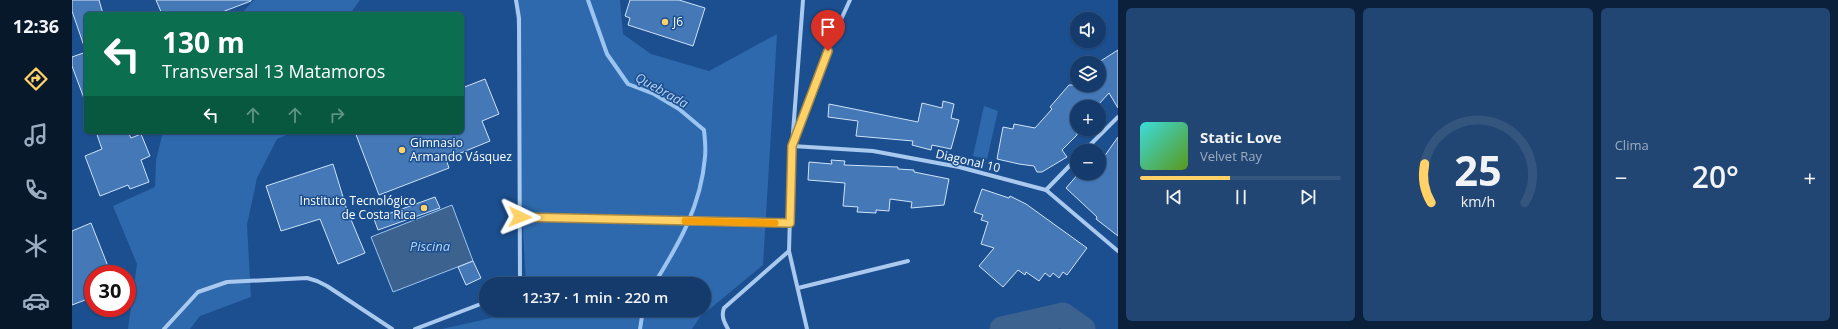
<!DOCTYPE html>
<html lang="es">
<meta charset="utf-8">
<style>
:root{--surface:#143b6b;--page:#214673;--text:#f1f3f6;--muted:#9dadc1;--line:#33557e;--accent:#ffd166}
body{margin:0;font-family:"Open Sans",sans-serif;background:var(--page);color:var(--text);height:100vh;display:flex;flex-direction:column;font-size:15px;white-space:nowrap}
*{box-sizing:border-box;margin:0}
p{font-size:13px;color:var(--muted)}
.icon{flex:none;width:22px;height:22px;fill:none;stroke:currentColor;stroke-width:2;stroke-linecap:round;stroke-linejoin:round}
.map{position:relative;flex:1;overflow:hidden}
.panel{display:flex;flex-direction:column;gap:8px;padding:8px;background:#0b203b;width:720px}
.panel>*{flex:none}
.banner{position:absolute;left:12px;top:12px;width:380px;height:122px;border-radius:6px;box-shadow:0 1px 3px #0004,0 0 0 1px var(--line);background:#0b6e4f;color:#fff;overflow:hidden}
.controls{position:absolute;left:998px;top:12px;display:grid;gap:8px}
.controls a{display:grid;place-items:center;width:36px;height:36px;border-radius:50%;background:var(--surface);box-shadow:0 1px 3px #0004,0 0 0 1px var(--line);font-size:20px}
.speed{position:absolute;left:12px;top:265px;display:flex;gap:8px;font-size:20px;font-weight:700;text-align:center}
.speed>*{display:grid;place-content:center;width:52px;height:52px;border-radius:50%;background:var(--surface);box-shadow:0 1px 3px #0004,0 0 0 1px var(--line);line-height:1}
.speed .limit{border:6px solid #d22;background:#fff;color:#111}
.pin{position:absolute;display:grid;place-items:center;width:34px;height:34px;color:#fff;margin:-41px -17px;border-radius:50% 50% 50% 0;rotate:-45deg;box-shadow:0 0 4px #0007}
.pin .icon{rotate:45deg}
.me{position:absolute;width:44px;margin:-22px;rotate:92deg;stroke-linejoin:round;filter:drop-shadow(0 0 3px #0008)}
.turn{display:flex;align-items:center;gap:14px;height:84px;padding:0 12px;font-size:18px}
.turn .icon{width:52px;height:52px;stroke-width:2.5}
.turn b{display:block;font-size:28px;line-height:34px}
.lanes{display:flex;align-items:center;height:38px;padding:0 12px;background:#0003;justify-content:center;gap:20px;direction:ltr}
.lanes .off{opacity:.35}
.big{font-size:30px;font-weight:600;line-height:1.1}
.panel .tile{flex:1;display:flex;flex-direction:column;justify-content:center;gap:6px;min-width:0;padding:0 14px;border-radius:6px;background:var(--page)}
.panel .dial{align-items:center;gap:0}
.dial svg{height:104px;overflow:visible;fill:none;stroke:var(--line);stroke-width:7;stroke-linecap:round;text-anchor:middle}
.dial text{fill:var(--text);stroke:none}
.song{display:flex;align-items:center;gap:12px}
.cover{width:48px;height:48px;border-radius:6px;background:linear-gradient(135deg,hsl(180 70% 55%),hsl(90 70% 35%))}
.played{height:4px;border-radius:2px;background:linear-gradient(90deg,var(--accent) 45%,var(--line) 45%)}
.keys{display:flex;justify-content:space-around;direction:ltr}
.heat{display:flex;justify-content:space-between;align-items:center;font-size:22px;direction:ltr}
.panel .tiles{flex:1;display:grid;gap:8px;grid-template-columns:repeat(3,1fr)}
.trip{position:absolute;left:407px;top:277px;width:232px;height:40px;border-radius:20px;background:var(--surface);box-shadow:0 1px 3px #0004,0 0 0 1px var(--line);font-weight:600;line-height:40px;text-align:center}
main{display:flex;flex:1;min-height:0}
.tabs{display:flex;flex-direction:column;width:72px;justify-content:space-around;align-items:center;background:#08182b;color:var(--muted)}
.tabs .icon{width:28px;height:28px}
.tabs .active{color:var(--accent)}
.tabs b{font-size:18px;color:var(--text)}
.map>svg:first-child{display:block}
.green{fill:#2e69ad}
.water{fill:#3c6290;stroke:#9cc4f0}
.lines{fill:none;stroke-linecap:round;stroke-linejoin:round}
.stream{stroke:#9cc4f0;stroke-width:4}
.river{stroke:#3c6290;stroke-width:25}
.building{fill:#4478b7;stroke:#cfe3fa}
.street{stroke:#a9c9ee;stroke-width:4}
.route-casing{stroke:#a68842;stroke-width:10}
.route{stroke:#ffd166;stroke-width:7}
.slow{stroke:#f59e0b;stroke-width:7}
.poi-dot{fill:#ffd166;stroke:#1b4f8f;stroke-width:1.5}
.labels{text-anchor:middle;stroke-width:3;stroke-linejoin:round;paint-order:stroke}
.poi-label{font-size:12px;fill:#fff;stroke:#1b4f8f;text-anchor:start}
.street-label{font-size:12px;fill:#fff;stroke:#1b4f8f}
.water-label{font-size:13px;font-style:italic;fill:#b5d3f5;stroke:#1b4f8f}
</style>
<main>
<nav class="tabs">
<b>12:36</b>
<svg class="icon active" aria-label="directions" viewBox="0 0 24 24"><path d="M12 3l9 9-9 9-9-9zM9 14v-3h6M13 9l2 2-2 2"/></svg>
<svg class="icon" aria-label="music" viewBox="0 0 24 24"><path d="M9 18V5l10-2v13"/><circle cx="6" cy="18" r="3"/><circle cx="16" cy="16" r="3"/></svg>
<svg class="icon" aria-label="phone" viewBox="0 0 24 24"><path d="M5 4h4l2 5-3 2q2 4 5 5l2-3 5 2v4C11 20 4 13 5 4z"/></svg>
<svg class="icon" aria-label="climate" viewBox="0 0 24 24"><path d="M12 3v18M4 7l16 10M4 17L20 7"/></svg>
<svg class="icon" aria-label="car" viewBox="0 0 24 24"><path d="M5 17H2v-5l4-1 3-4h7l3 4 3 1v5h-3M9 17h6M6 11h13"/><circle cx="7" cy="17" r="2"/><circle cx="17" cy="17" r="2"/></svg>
</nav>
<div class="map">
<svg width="1046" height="329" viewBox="0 0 1046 329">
<rect width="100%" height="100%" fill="#1b4f8f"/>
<g class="green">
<polygon points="182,0 288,0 278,14 169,14"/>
<polygon points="442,0 548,0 551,34 579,54 637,71 705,34 691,265 628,317 620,329 370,329 455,310 632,310 632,284 454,284 448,176 447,49"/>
<polygon points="912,106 926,111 915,159 901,156"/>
<polygon points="91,132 222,132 205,139 185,178 175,225 179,297 128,316 118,329 56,329 65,264 41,206 83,187 84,160"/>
</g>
<polygon class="water" points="380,205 401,261 321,292 299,237"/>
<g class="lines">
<g class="stream">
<path d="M516,0l19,54 21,30 26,10 25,15 25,21c1,9 2,18 1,27 -4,49 -26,87 -51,127"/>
<polyline points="568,329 571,310"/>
</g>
<polyline class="river" points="930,329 991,315 1011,329"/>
</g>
<g class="building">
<polygon points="0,0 27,0 31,14 14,14 14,46 12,46 0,11"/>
<polygon points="84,0 179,0 179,1 145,14 90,14"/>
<polygon points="558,0 607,0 633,8 621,46 556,25 558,18 553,16"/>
<polygon points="1046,50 1046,108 1037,93 1026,105 1021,101 1016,107 1005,107 1005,135 990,150 995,157 970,172 965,172 962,166 947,164 925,159 931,127 941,129 942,124 963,128 980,109 978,107 997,85 1027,85 1027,62"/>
<polygon points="14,52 14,101 13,101 0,66 0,57"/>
<polygon points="413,79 427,114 410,121 418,141 374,159 377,168 307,195 283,132 390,132 390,88"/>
<polygon points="871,101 882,104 879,118 887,120 879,149 860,145 859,150 840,145 841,141 784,136 786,121 756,117 757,104 846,122 850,103 870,108"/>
<polygon points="24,132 56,132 59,138 69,134 78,156 69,160 77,182 58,189 56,185 28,196 13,156 30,149"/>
<polygon points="1046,137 1046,236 1024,219 1025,217 994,188 1007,173 1027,173 1027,164"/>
<polygon points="759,160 773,161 772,165 826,167 826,169 842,170 842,172 877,179 872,205 839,208 840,202 818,199 817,211 804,210 804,213 785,212 786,207 771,206 773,183 736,180 737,162 760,164"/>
<polygon points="261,164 275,210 293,253 266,264 248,219 209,231 194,186"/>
<polygon points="910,189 937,198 938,196 954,204 1015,248 995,275 991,272 987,278 981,273 978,277 973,273 967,281 954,272 953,275 946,270 931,287 907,266 922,248 909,244 916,222 909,220 911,215 902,212"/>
<polygon points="363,197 368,208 306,230 302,219"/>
<polygon points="19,223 39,274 21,274 21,297 0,305 0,231"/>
<polygon points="401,261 409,278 394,285 386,267"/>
</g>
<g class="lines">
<g class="street">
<polyline points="444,0 447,18 448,284"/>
<polyline points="731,0 720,146 717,251 735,329"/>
<polyline points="722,141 761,37 778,0"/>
<polyline points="720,146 801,151 887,167 974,190 1046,251"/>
<polyline points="1012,151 1046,117"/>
<polyline points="974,190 1005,158"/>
<polyline points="448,217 718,223"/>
<polyline points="726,288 836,261"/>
<polyline points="92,329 126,292 155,282 235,278 245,281 255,286 320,329"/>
<polyline points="343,329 414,302"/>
<path d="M656,329c-4,-7 -7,-13 -4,-21l65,-57"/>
</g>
</g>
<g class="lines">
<g class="route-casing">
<polyline id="route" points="448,217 718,223 720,146 756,51"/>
</g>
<use href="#route" class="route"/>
<polyline class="slow" points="613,221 703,223"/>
</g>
<g class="poi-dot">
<circle cx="593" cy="22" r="4"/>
<circle cx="330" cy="150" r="4"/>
<circle cx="352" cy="208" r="4"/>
</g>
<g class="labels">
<g class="poi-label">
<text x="601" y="26">J6</text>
<text x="338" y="147">Gimnasio<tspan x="338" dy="14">Armando Vásquez</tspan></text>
<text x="344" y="205" text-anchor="end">Instituto Tecnológico<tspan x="344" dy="14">de Costa Rica</tspan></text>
</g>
<g class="street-label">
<text transform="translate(896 161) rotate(13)" y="4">Diagonal 10</text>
</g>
<g class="water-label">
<text transform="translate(590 90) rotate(29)" y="5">Quebrada</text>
<text x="358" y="251">Piscina</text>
</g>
</g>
</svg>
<div class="controls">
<a><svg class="icon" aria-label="sound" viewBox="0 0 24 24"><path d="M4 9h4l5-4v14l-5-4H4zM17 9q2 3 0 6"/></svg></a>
<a><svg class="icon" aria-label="layers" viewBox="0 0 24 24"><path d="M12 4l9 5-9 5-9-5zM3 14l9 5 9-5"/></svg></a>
<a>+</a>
<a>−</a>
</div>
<div class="speed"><div class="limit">30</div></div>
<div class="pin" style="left:756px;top:51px;background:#d93025"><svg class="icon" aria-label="arrive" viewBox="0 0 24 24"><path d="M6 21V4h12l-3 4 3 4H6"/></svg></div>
<svg class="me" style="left:448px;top:217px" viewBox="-20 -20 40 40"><path d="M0-17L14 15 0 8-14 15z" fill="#ffd166" stroke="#fff" stroke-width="4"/></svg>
<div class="trip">12:37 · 1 min · 220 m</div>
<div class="banner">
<div class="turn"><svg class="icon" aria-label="left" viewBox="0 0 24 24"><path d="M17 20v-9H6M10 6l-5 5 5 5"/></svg><div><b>130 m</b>Transversal 13 Matamoros</div></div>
<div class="lanes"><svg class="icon" aria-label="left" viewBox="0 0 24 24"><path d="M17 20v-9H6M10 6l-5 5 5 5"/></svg><svg class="icon off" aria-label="ahead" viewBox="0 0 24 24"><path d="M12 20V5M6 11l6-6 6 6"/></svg><svg class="icon off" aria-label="ahead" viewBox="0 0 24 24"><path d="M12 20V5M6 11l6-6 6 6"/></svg><svg class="icon off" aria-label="right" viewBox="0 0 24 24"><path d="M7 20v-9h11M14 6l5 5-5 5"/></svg></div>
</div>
</div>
<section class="panel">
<div class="tiles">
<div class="tile">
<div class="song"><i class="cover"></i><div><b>Static Love</b><p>Velvet Ray</p></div></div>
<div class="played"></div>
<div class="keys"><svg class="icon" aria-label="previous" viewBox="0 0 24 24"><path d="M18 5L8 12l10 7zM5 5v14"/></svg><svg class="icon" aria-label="pause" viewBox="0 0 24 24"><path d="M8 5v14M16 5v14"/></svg><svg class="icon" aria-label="next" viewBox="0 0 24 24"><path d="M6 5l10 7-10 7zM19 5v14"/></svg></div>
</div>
<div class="tile dial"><svg viewBox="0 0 100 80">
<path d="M14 69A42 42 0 1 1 86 69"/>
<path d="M14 69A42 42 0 0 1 9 39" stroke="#ffd166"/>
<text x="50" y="56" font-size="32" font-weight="700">25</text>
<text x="50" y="72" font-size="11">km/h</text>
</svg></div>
<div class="tile"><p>Clima</p>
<div class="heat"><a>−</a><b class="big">20°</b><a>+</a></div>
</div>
</div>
</section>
</main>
